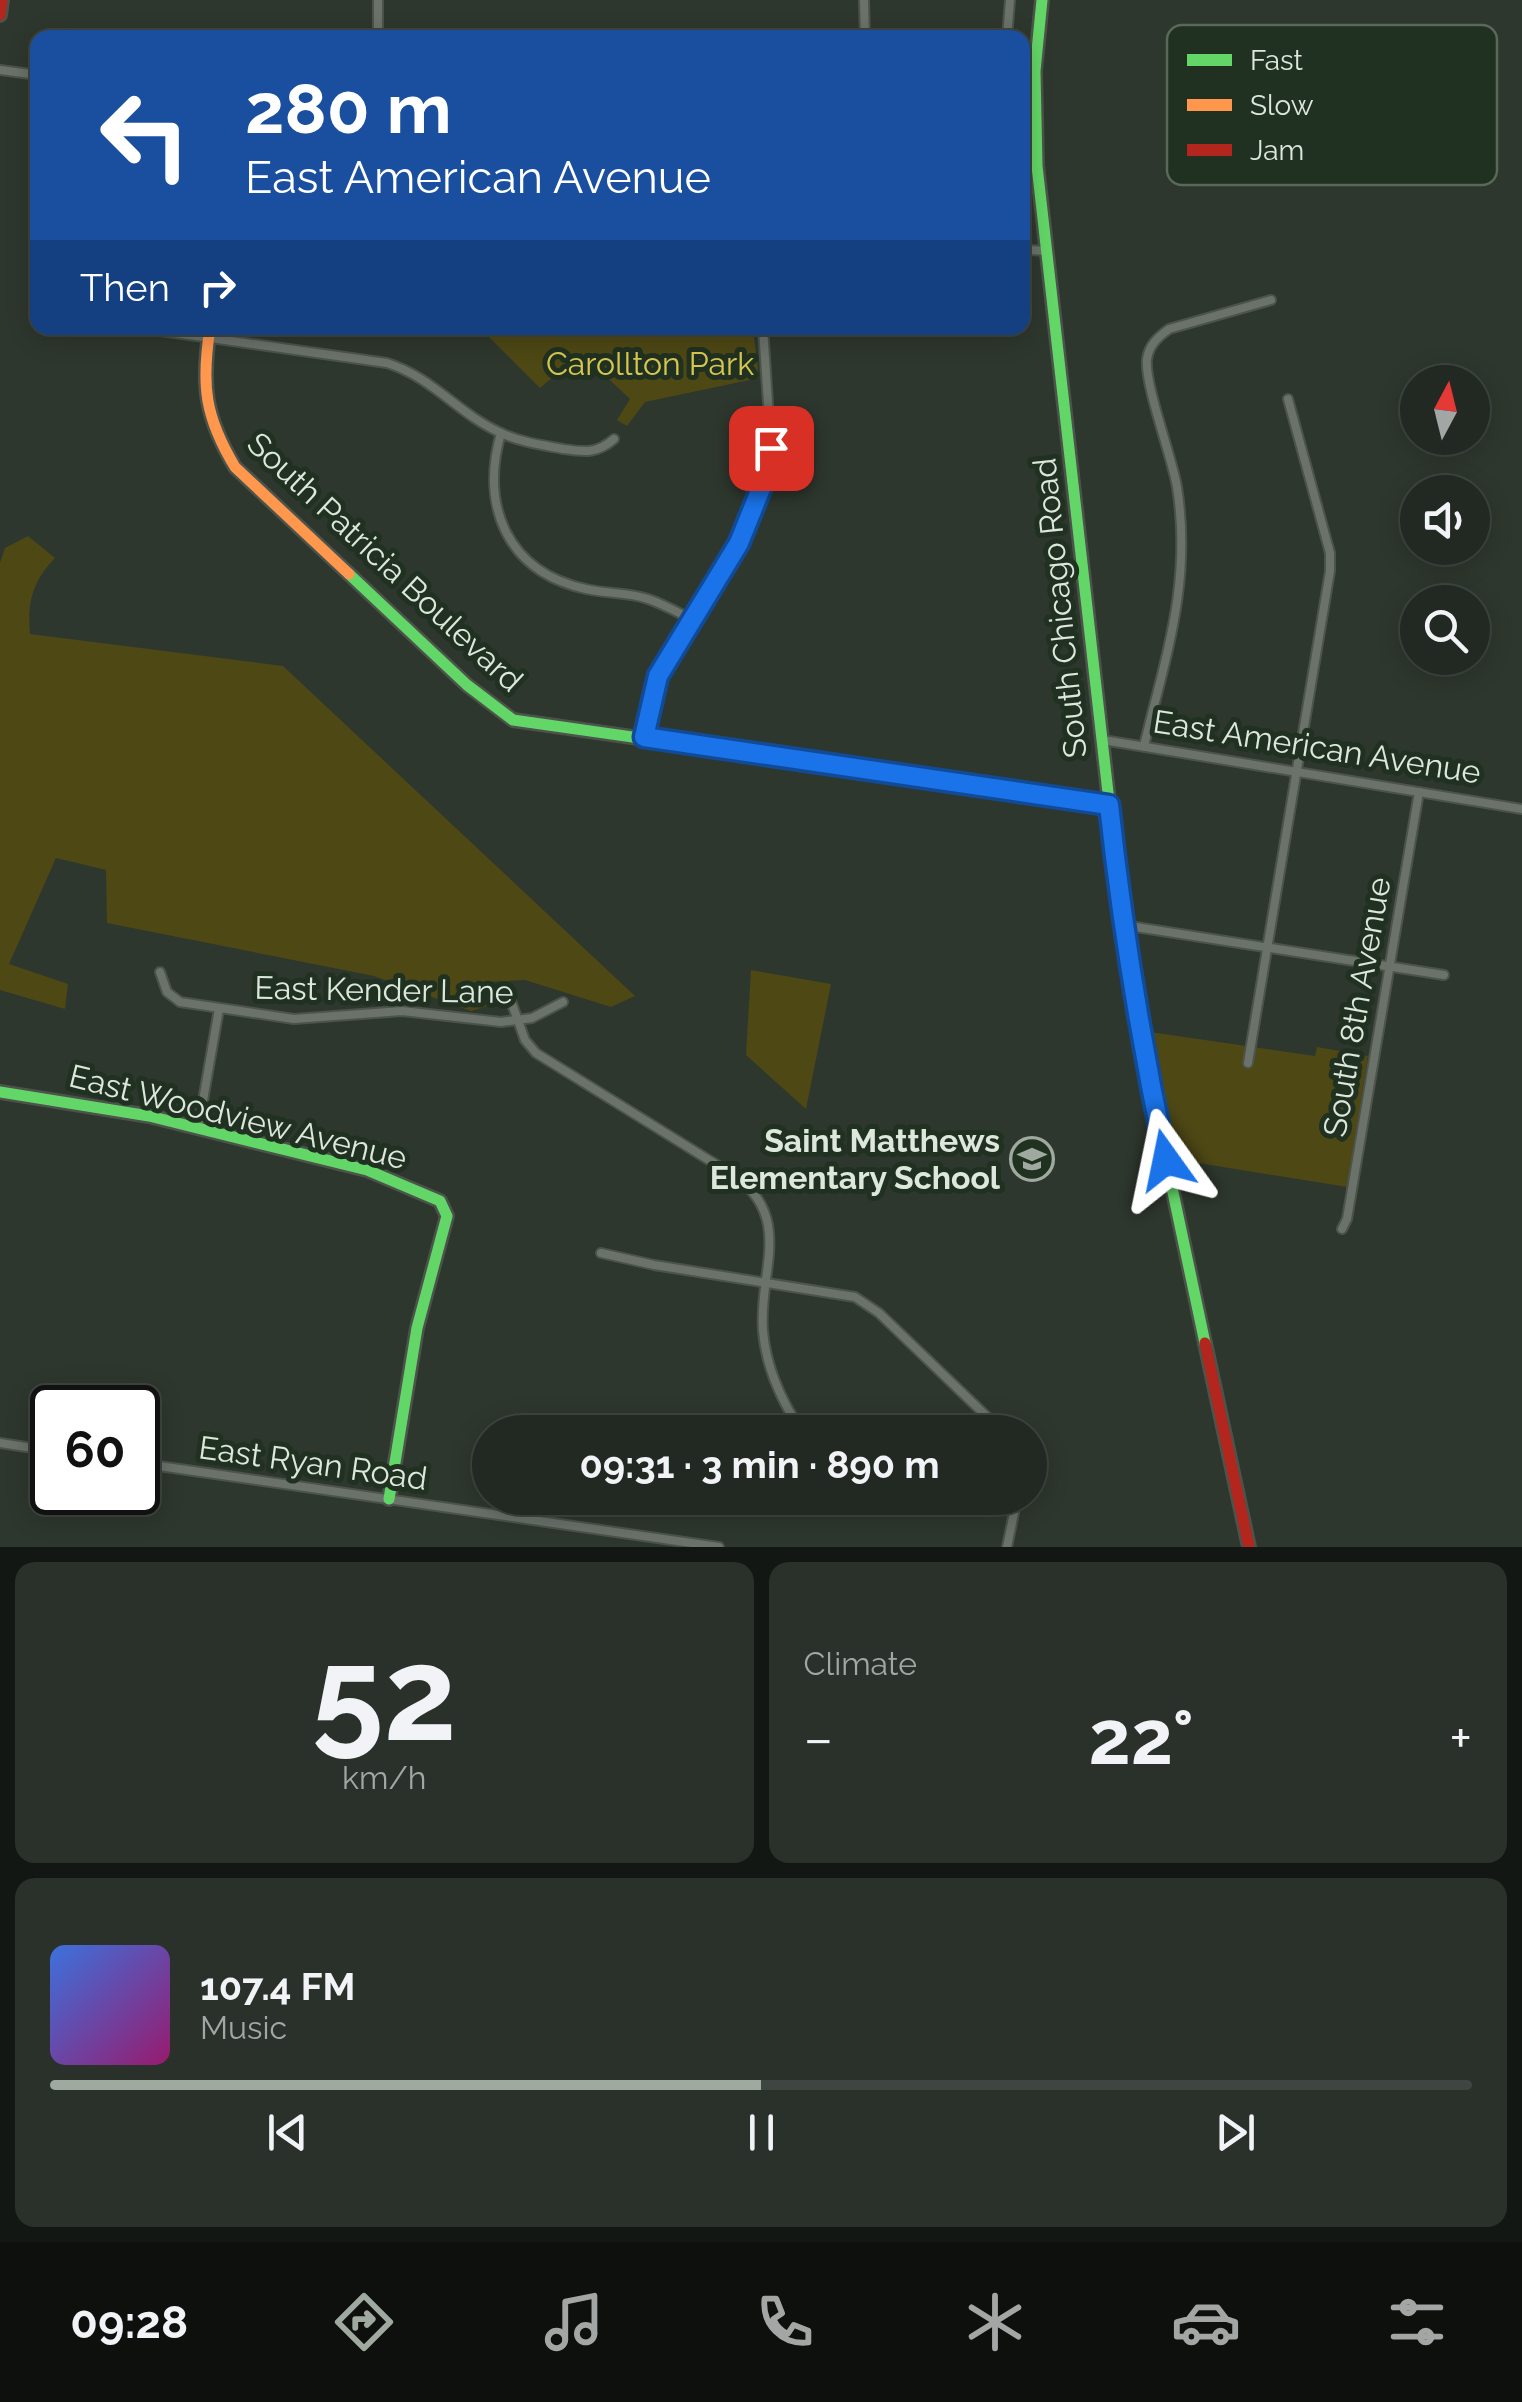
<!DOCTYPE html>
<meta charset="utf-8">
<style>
:root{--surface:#222922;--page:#2a312a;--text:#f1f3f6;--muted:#a2a6a5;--line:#3f4540;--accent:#a0a99f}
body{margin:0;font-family:Raleway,sans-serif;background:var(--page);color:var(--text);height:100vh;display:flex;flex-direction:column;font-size:38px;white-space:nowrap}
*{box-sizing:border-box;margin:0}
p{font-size:32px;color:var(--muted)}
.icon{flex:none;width:55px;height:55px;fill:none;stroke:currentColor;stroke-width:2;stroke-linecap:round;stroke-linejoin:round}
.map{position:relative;height:1547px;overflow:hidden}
.details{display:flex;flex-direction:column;gap:15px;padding:15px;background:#131713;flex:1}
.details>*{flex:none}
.top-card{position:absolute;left:30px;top:30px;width:1000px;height:305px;border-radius:20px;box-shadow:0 5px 25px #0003,0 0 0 2px var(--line);background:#1a4fa0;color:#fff;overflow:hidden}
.needle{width:65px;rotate:7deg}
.buttons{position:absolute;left:1400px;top:365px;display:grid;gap:20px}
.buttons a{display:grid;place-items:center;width:90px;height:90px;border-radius:50%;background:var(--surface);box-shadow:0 5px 25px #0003,0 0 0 2px var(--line);font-size:50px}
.speed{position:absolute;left:30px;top:1385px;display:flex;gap:20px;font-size:50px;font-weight:700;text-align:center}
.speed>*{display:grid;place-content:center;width:130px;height:130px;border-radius:50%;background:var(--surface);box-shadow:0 5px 25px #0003,0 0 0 2px var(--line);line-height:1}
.speed .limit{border:5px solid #111;border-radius:15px;background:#fff;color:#111}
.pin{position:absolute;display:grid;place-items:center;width:85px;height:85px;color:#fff;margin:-42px;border-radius:20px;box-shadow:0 5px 15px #0006}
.me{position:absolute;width:110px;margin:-55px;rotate:348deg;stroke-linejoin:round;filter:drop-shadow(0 0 8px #0008)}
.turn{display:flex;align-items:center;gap:35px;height:210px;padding:0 50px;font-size:45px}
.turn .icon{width:130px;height:130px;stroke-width:2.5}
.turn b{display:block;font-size:70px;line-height:85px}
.then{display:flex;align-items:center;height:95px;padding:0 50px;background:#0003;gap:20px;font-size:38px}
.big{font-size:75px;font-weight:700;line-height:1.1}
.details .widget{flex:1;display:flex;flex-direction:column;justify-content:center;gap:15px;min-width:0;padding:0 35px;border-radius:20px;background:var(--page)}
.details .dial{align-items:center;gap:0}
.dial b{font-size:130px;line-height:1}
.song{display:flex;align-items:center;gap:30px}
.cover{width:120px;height:120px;border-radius:15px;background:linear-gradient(135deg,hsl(220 70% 55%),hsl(320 70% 35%))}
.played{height:10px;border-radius:5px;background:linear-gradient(90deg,var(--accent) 50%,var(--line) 50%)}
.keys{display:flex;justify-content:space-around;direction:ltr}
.heat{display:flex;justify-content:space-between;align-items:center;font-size:55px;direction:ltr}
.details .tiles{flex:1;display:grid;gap:15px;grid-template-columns:1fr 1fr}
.widget:last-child{grid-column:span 2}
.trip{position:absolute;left:472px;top:1415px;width:575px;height:100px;border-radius:50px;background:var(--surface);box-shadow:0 5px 25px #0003,0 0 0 2px var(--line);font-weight:700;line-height:100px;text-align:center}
.tab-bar{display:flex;height:160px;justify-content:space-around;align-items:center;background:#0e100e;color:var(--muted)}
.tab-bar .icon{width:70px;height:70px}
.tab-bar .on{color:var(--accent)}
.tab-bar b{font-size:45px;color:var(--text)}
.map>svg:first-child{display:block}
.green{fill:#4e4815}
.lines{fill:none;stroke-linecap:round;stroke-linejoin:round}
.street-casing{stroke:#4b534b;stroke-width:12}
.fast-casing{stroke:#4b534b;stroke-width:16}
.slow-casing{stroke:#4b534b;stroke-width:16}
.jam-casing{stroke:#4b534b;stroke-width:16}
.street{stroke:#6a726a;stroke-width:8}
.fast{stroke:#63d668;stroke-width:11}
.slow{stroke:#ff974d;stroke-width:11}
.jam{stroke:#b3261e;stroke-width:11}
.route-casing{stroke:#114b97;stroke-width:25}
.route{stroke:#1a73e8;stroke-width:18}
.labels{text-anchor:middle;stroke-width:10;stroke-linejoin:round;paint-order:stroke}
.park-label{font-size:32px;fill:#d8c74e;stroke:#213121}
.street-label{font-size:32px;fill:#dde7dc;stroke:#213121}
.poi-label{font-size:32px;font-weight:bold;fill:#dde7dc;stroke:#213121;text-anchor:end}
.key{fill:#213121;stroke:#596859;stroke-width:2.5}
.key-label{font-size:28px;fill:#dde7dc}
</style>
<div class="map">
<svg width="1522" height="1547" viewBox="0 0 1522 1547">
<rect width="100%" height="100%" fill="#2e372e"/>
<g class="green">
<polygon points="480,328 753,328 759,378 645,402 627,426 617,420 630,399 581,353 540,388"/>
<path d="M28,536l27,22c-22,23 -28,44 -25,76l253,32 352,330 -24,11 -86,-27 -41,2 14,21 -27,8 -97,-35 -267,-53 -1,-53 -50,-12 -47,106 59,20 -3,25 -65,-19v-427l5,-15z"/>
<polygon points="751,970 831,984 806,1109 746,1055"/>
<polygon points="1150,1032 1315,1056 1317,1047 1368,1056 1347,1187 1198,1163 1178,1165"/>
</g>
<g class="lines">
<g class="street-casing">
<g id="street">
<polyline points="378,0 378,38"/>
<polyline points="864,0 865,38"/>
<polyline points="1007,38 1010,0"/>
<polyline points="0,70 38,75"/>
<polyline points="1022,242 1030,250 1047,251"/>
<path d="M140,328l247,35c47,15 71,51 114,70 19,9 41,12 62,16 21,3 34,5 51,-10"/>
<path d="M501,433c-21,73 6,139 85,156 21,5 42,3 62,10 15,5 29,13 43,20"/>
<polyline points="644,737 658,676 739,543 766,476 771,448 763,328"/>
<polyline points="1103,740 1522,809"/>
<path d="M1144,746c22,-91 48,-164 33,-259 -5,-30 -33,-104 -30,-128 2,-14 11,-22 22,-30l102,-29"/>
<polyline points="1123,925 1444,975"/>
<polyline points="160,972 167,992 180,1002 294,1019 402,1011 501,1022 532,1018 563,1002"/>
<path d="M507,990l18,50 11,13 202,125c55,43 20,96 25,153 3,37 19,71 39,101"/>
<polyline points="1248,1063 1330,571 1330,553 1288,399"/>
<polyline points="198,1129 219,1009"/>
<polyline points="1342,1229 1347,1219 1419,792"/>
<polyline points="601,1253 654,1265 855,1297 879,1313 1003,1432"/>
<polyline points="0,1443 52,1451"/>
<polyline points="138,1463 719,1547"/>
<polyline points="845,1498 858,1502 865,1498"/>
<polyline points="1007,1547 1017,1498"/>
</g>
</g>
<g class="fast-casing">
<g id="fast">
<polyline points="1042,0 1035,71 1037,166 1123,925 1143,1051 1205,1343"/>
<polyline points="349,574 467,685 513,720 1109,805"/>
<polyline points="0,1092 149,1116 367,1170 440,1201 447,1216 417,1328 389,1499"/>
</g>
</g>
<g class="slow-casing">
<path id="slow" d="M210,328c-9,58 -5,89 25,139l114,107"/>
</g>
<g class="jam-casing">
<g id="jam">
<polyline points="0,15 2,0"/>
<polyline points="1205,1343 1249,1547"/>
</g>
</g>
<use href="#street" class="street"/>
<use href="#fast" class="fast"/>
<use href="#slow" class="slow"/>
<use href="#jam" class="jam"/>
</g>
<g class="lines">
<g class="route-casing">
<path id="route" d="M771,448l-5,28 -27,67 -81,133 -14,61 465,68c13,120 32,238 57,355"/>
</g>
<use href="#route" class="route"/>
</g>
<defs>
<g id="school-ring" transform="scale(2.25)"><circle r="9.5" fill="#213121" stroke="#a0a99f" stroke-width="1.5"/><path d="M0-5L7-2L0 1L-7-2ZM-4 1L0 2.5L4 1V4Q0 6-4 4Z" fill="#a0a99f"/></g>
</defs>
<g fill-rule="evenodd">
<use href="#school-ring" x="1032" y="1159"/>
</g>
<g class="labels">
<g class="park-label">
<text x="650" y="375">Carollton Park</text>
</g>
<g class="street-label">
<text transform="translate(385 562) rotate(43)" y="11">South Patricia Boulevard</text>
<text transform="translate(1060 608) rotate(-96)" y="11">South Chicago Road</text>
<text transform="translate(1317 747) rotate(9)" y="11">East American Avenue</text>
<text transform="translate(384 990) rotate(1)" y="11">East Kender Lane</text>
<text transform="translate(1357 1007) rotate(-80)" y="11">South 8th Avenue</text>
<text transform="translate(238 1117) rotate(14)" y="11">East Woodview Avenue</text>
<text transform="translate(313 1463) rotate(8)" y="11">East Ryan Road</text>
</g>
<g class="poi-label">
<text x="1000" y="1152">Saint Matthews<tspan x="1000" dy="37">Elementary School</tspan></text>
</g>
</g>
<rect x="1167" y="25" width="330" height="160" rx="15" class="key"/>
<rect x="1187" y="54" width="45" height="12" fill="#63d668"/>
<rect x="1187" y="99" width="45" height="12" fill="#ff974d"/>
<rect x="1187" y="144" width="45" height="12" fill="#b3261e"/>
<g class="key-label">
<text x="1250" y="70">Fast</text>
<text x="1250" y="115">Slow</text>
<text x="1250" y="160">Jam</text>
</g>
</svg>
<div class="buttons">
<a><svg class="needle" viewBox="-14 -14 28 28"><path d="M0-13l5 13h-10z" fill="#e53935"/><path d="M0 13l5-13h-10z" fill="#a2a6a5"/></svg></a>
<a><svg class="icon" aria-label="sound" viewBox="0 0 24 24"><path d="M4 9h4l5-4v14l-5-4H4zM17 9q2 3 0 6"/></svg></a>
<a><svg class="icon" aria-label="search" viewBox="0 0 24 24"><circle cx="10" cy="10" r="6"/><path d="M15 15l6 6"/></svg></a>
</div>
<div class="speed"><div class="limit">60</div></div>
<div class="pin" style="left:771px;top:448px;background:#d93025"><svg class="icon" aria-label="arrive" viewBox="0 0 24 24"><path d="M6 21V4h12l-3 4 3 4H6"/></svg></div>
<svg class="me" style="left:1166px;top:1160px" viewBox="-20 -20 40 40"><path d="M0-17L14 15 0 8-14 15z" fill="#1a73e8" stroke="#fff" stroke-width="4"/></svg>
<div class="trip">09:31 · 3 min · 890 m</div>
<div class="top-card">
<div class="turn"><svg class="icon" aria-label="left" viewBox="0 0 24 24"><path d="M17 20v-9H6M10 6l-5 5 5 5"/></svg><div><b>280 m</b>East American Avenue</div></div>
<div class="then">Then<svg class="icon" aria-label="right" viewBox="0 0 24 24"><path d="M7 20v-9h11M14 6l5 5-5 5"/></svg></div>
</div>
</div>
<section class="details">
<div class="tiles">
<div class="widget dial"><b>52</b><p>km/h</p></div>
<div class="widget"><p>Climate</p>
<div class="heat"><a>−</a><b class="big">22°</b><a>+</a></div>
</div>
<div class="widget">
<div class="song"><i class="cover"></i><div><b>107.4 FM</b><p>Music</p></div></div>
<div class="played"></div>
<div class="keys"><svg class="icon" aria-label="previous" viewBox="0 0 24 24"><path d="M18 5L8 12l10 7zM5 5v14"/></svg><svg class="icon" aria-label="pause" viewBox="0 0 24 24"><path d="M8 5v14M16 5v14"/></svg><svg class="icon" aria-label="next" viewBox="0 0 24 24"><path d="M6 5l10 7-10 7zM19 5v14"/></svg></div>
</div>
</div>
</section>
<nav class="tab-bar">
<b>09:28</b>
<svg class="icon on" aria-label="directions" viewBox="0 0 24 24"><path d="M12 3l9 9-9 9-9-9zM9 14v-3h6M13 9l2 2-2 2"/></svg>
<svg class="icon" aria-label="music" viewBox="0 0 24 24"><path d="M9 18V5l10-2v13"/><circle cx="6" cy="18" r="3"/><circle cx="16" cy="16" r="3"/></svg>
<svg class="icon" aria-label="phone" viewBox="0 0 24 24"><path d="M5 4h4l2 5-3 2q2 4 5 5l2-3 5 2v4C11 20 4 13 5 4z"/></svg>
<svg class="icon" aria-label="climate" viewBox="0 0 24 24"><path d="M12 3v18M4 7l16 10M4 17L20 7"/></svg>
<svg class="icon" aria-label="car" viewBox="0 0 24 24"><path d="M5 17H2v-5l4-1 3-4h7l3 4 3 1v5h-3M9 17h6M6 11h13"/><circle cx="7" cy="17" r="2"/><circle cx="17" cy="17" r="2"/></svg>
<svg class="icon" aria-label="filters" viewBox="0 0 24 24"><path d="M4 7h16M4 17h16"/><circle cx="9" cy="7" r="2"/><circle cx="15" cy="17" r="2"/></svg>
</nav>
